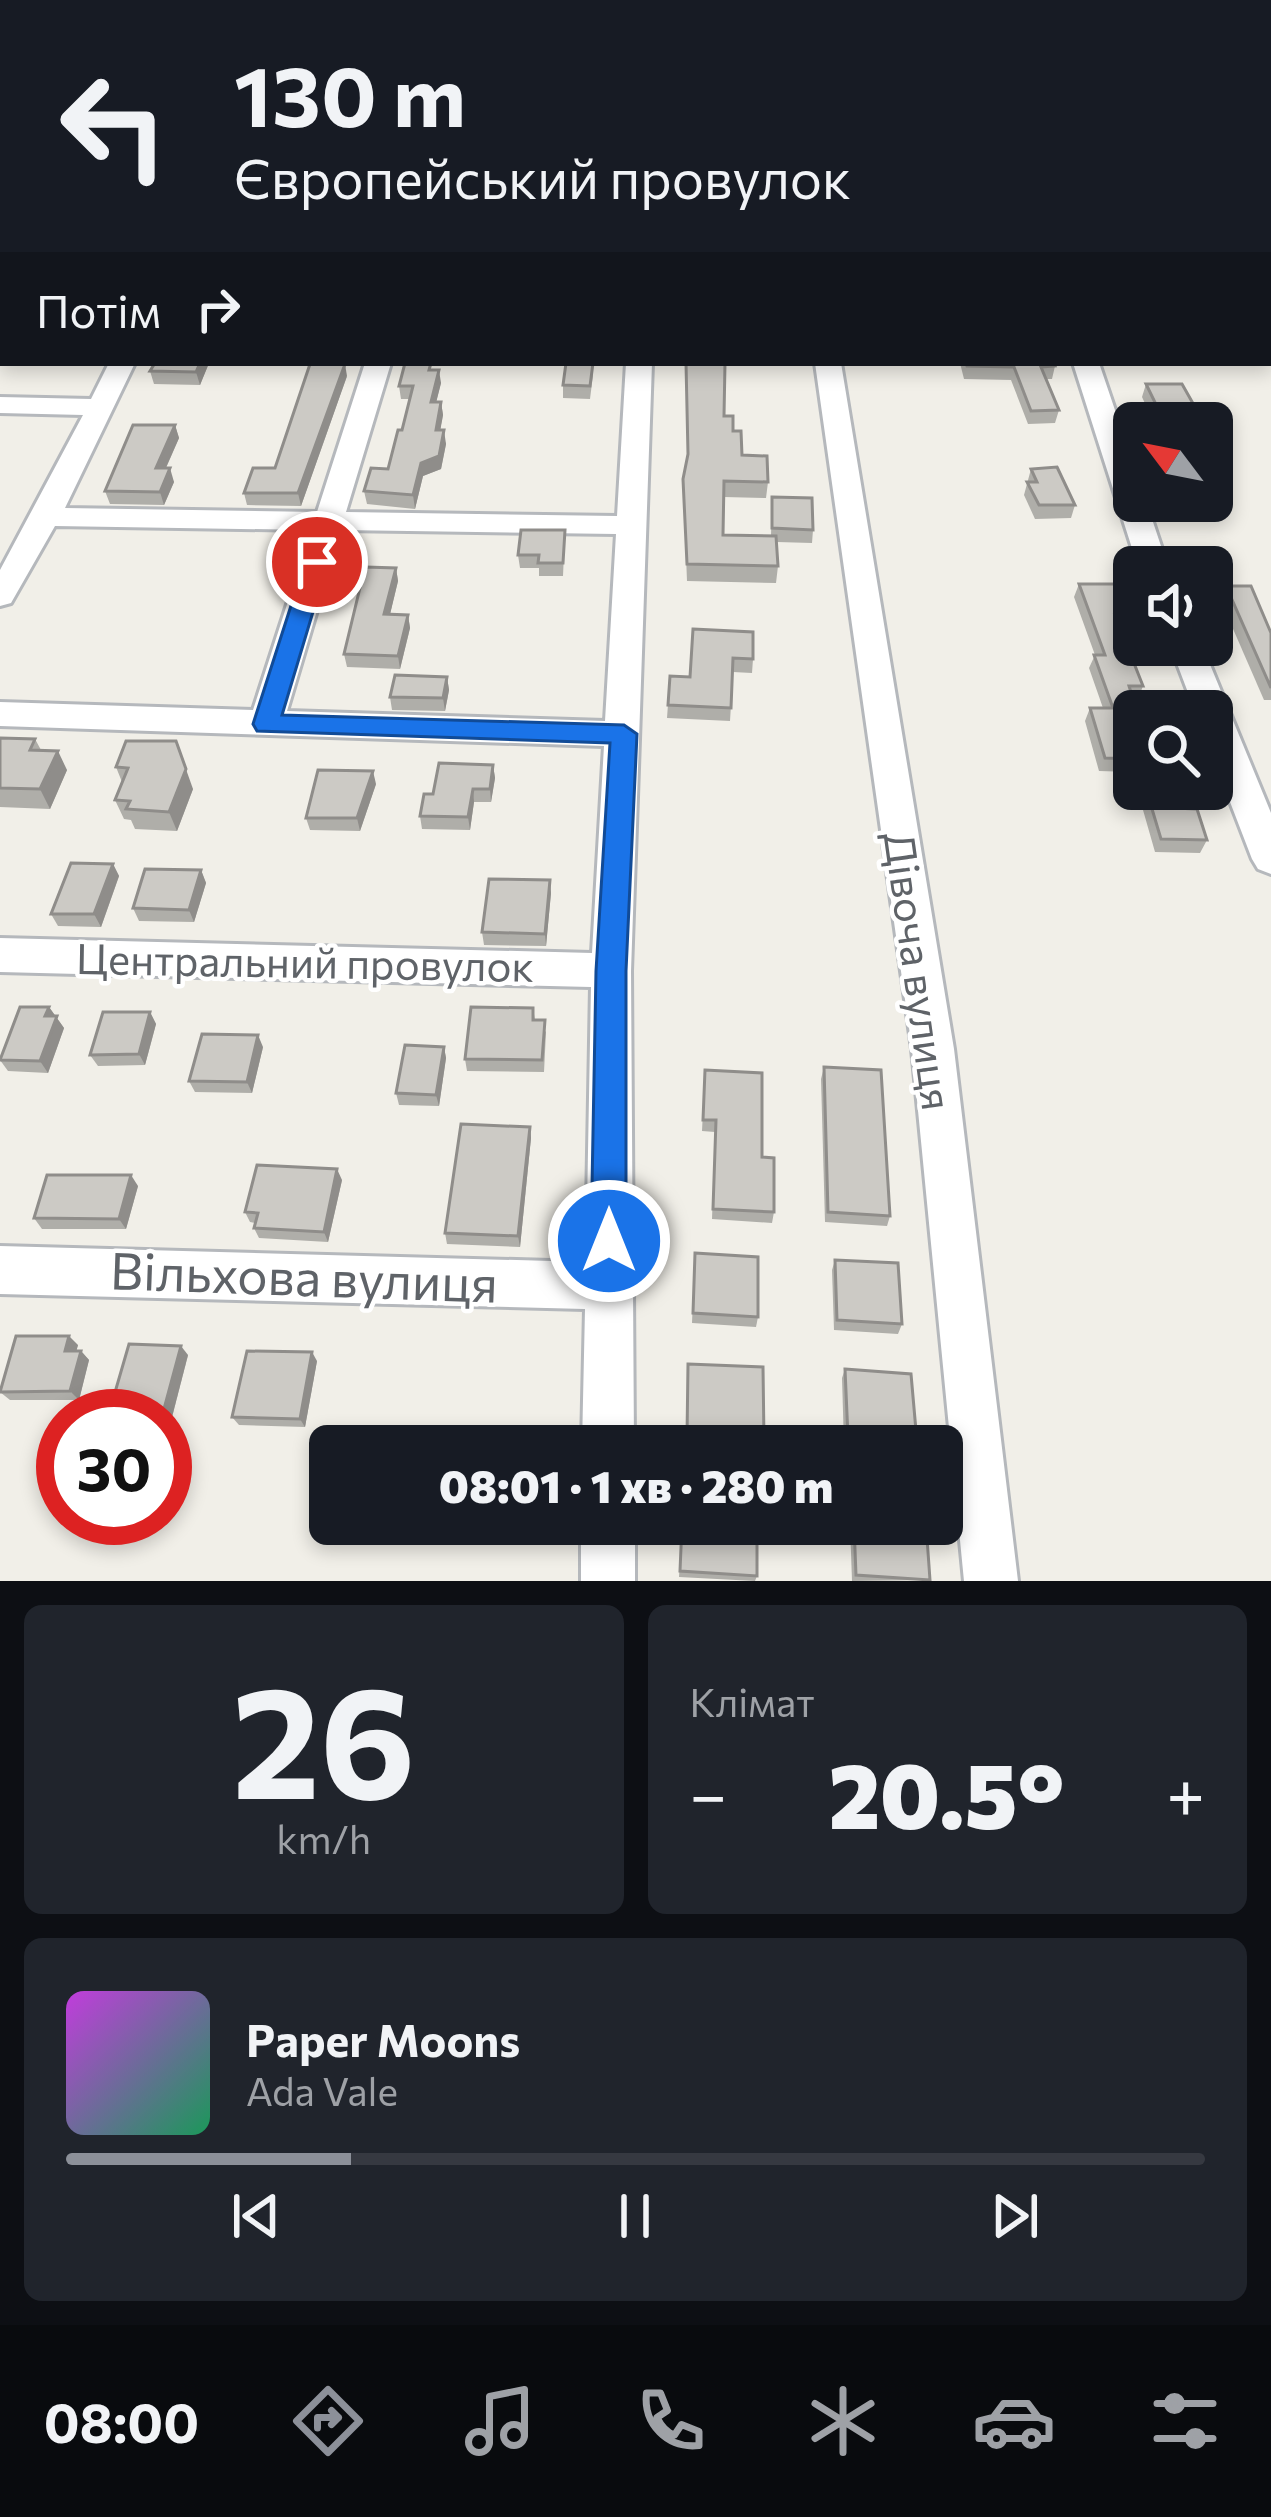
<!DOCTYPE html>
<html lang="uk">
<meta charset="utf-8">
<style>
:root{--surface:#171b24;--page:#20242c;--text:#f1f3f6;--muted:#9ea1a6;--line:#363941;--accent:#8c9099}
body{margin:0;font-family:Commissioner,sans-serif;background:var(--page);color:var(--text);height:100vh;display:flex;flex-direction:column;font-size:45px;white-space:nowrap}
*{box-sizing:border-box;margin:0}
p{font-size:39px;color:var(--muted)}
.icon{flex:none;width:66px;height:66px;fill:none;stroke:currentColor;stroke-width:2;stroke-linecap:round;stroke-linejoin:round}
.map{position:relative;height:1581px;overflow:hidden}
.side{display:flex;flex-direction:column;gap:24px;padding:24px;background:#0d0f14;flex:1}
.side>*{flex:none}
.banner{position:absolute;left:0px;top:0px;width:1272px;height:366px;box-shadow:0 6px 18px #0003;background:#171b24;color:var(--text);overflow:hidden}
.needle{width:78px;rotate:302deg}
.buttons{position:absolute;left:1113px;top:402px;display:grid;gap:24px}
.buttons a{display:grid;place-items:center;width:120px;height:120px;border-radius:18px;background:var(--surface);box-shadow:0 6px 18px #0003;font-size:60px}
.speed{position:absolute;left:36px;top:1389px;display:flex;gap:24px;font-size:60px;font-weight:700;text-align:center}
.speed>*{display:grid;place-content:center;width:156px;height:156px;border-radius:50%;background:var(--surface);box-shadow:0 6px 18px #0003;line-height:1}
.speed .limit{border:18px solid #d22;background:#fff;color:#111}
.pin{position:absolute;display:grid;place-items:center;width:102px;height:102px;color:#fff;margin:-51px;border:6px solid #fff;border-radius:50%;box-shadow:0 3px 12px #0007}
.me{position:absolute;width:132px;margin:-66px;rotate:0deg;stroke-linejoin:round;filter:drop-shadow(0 0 9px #0008)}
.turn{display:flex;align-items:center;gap:42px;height:252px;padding:0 36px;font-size:54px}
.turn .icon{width:156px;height:156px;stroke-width:2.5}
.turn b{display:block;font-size:84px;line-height:102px}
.then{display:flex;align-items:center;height:114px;padding:0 36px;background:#0003;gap:24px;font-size:45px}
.big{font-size:90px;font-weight:800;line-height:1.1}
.side .tile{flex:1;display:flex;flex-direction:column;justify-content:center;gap:18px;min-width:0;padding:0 42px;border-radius:18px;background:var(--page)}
.side .dial{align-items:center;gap:0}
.dial b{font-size:156px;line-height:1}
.song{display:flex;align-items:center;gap:36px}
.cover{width:144px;height:144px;border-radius:18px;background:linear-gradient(135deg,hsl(290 70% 55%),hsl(150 70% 35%))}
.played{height:12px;border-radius:6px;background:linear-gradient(90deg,var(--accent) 25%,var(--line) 25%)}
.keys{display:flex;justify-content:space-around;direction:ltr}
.heat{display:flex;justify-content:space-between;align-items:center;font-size:66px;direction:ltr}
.side .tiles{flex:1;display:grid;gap:24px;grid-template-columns:1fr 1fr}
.tile:last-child{grid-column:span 2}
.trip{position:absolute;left:309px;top:1425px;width:654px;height:120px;border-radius:18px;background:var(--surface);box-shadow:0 6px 18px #0003;font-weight:800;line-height:120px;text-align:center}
.tabs{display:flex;height:192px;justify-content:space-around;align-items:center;background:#090b0e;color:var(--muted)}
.tabs .icon{width:84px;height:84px}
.tabs .selected{color:var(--accent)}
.tabs b{font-size:54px;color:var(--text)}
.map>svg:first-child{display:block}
.green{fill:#c5e8c5}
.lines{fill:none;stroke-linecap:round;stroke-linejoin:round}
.stream{stroke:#aadaff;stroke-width:4.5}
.river{fill:#aadaff;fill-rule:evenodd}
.minor-casing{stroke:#b5b8bc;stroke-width:6}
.minor{fill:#fff;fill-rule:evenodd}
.wall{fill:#afaea9}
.shaded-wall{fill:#8f8d8a}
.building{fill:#cccac5;stroke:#8f8d8a;stroke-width:3}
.route{fill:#1a73e8;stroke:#114b97;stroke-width:3}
.labels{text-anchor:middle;stroke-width:9;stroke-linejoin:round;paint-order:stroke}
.street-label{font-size:42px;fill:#5f6368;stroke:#fff}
.near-street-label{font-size:51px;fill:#5f6368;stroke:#fff}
</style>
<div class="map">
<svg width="1271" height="1581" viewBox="0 0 1271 1581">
<rect width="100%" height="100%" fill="#f1efe8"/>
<polygon class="green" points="536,0 1271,0 1271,135 1269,3"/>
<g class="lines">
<polyline class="stream" points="681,0 696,3"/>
<g class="river">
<polygon points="1115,0 1141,0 1143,3 1117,3"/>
<polygon points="1269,106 1271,107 1271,123 1269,122"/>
</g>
<g class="minor-casing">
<g id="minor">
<polygon points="382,0 401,0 380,3"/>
<polygon points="498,0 543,0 545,3 500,3"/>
<rect x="0" y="23" width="3" height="10"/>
<rect x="0" y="111" width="3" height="12"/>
<rect x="0" y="181" width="3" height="12"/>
<rect x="1269" y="245" width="2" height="14"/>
<rect x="0" y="295" width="3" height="14"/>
<path d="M109,363h26l-70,145 252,4 48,-149h26l-45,149 271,4 9,-153h26l-21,608 3,475h-52l3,-137 -585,-15v-48l586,16 5,-275 -591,-15v-34l592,15 12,-207 -604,-20v-24l253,8 58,-180 -256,-4 -44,77 -11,3v-36l83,-155 -83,-2v-16l91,2zM341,530l275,4 -11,187 -318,-10z"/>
<polygon points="815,363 841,363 954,1049 1018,1581 964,1581 912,1049"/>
<polygon points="1073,363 1099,363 1134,466 1134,501 1146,501 1168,567 1138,567"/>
<polygon points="1170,645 1202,645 1271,813 1271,874 1258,869 1252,859 1212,755 1212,711 1195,711"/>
<rect x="581" y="1524" width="54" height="57"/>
</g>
</g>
<use href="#minor" class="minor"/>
</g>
<g class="wall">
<polygon points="155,363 209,363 200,385 154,384 150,371"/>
<polygon points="960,363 1054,363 1055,366 1052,379 1046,379 1059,410 1055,423 1028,424 1011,380 964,379"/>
<polygon points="433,370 441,383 436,402 441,402 443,415 440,430 446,444 441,469 423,476 415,509 367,504 364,491 388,469 402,430 410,399 401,399 399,386"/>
<polygon points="593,375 590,399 563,398 563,385"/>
<polygon points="347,376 301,506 247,505 244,493 275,468"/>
<polygon points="1146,384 1182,384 1195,407 1205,407 1222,441 1212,464 1212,423 1154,423 1142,397"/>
<polygon points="724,416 733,431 742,455 768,482 766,498 724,497 723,535 771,536 772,497 813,530 812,543 777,542 778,566 776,583 687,581 683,479"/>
<polygon points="175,425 179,438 166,468 174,482 164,505 110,504 105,491"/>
<polygon points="1031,469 1075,505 1071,518 1035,519 1024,495"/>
<polygon points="565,530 563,576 539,576 539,568 520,568 518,555"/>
<polygon points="396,568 398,581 390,614 408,615 410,628 400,669 347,667 344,654"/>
<polygon points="1079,584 1133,615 1128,628 1121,628 1143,686 1138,699 1133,699 1134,780 1132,772 1099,771 1085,721 1090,708 1103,708 1089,668 1095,655 1074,597"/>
<polygon points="1226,586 1271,633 1271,700 1264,700 1220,599"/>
<polygon points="693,629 753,659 752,673 733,672 730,721 667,718 670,676 690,677"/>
<polygon points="447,677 449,690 445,711 392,710 390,697"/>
<polygon points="0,738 35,739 41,750 67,770 50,809 0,807"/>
<polygon points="126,741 193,789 177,831 135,829 131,820 124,819 115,800 122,782 116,767"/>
<polygon points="493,765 495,778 491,802 474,802 470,830 422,829 420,816 433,794"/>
<polygon points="376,784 360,831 310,830 306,818"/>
<polygon points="1137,789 1167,789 1174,808 1207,840 1200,853 1155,852"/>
<polygon points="113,864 119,876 101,927 58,926 51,914"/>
<polygon points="201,870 206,883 194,922 139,921 133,908"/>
<polygon points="551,893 546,946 484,945 482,932"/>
<polygon points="49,1007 64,1028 48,1073 8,1071 0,1060"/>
<polygon points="533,1008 535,1020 546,1032 544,1072 467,1071 465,1059"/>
<polygon points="150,1012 156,1024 145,1065 98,1066 90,1055"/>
<polygon points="263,1047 252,1093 195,1092 189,1081"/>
<polygon points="444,1047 446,1058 439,1106 399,1105 396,1093"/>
<polygon points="824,1067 890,1216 887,1226 825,1222 821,1079"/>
<polygon points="705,1070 762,1157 774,1212 772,1223 712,1219 715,1132 702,1131"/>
<polygon points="530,1127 531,1138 520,1247 447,1244 445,1233"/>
<polygon points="342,1180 328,1242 259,1238 254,1228 255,1223 250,1222 245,1212"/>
<polygon points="138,1186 126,1229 42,1229 34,1218"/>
<polygon points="695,1253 758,1317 756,1327 692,1323"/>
<polygon points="835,1260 902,1324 898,1334 834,1330 832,1270"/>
<polygon points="78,1345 76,1351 81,1351 89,1360 79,1400 10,1400 0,1392"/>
<polygon points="188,1355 172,1417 119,1415 111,1406"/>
<polygon points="317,1361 305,1427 239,1425 232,1417"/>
<polygon points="688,1364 764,1440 762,1446 686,1445"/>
<polygon points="845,1369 917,1442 914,1446 844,1445 842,1378"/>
<polygon points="682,1524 757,1576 755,1581 679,1577"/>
<polygon points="850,1524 926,1524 930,1580 852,1581"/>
</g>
<g class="shaded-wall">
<polygon points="200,363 209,363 200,385 196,372"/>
<polygon points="345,364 347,376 301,506 298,493"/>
<polygon points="439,370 441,383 433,415 431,402"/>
<polygon points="441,402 443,415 438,443 436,430"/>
<polygon points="175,425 179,438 160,481 156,468"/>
<polygon points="444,430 446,444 441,469 423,476 415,509 413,495 421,463"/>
<polygon points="170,468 174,482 164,505 160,492"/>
<polygon points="396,568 398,581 387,627 384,614"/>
<polygon points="408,615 410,628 400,669 398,656"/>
<polygon points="447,677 449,690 445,711 443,698"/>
<polygon points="176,741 193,789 177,831 169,812"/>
<polygon points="58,751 67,770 50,809 40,789"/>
<polygon points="493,765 495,778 491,802 490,789"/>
<polygon points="373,771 376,784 360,831 357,818"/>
<polygon points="473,789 474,802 470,830 468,817"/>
<polygon points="113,864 119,876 101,927 94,914"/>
<polygon points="201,870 206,883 194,922 189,910"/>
<polygon points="550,880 551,893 546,946 545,934"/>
<polygon points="49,1007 64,1028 48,1073 40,1061 45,1016"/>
<polygon points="150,1012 156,1024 145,1065 139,1054"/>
<polygon points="258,1035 263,1047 252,1093 247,1082"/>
<polygon points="444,1047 446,1058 439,1106 436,1095"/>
<polygon points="530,1127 531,1138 520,1247 518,1236"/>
<polygon points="337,1169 342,1180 328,1242 324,1232"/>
<polygon points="131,1175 138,1186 126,1229 119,1219"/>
<polygon points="69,1336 78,1345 74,1360 65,1351"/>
<polygon points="181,1346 188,1355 172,1417 164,1409"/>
<polygon points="81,1351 89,1360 79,1400 70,1391"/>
<polygon points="312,1352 317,1361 305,1427 300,1419"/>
</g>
<g class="building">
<polygon points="155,363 200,363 196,372 150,371"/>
<polygon points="405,363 431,363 429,370 439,370 431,402 441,402 436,430 444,430 439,456 421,463 413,495 364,491 371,468 388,469 398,430 402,430 413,386 399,386"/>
<polygon points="566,363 593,363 590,386 563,385"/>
<polygon points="686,363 725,363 724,416 733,416 733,431 741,431 742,455 767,456 768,482 724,481 723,535 776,536 778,566 687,564 683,479 688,454"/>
<polygon points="966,363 1054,363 1055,366 1041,367 1059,410 1031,411 1014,367 967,366"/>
<polygon points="310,364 345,364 298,493 244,493 253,468 275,468"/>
<polygon points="1146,384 1182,384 1195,407 1205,407 1222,441 1212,441 1212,423 1165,423"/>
<polygon points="133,425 175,425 156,468 170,468 160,492 105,491"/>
<polygon points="1057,467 1075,505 1039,505 1027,482 1037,482 1031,469"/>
<polygon points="772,497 812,498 813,530 772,528"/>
<polygon points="521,530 565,530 563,563 538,563 539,555 518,555"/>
<polygon points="365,567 396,568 384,614 408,615 398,656 344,654"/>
<polygon points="1079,584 1120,584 1133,615 1115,615 1143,686 1129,686 1137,711 1134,711 1134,759 1105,758 1090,708 1113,708 1094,655 1105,655"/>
<polygon points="1226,586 1251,586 1271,633 1271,688"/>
<polygon points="693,629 753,632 753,659 733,658 731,708 668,705 670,676 690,677"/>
<polygon points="395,675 447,677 443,698 390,697"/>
<polygon points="0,738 35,739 30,750 58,751 40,789 0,788"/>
<polygon points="126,741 176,741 186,769 169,812 126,809 130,801 115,800 128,768 116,767"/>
<polygon points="439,763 493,765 490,789 473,789 468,817 420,816 424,794 433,794"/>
<polygon points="318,770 373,771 357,818 306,818"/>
<polygon points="1146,789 1167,789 1174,808 1197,809 1207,840 1161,839"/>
<polygon points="71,863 113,864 94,914 51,914"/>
<polygon points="145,869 201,870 189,910 133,908"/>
<polygon points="489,879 550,880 545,934 482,932"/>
<polygon points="20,1007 49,1007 45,1016 57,1016 40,1061 0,1060"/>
<polygon points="471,1007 533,1008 533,1020 545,1020 542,1060 465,1059"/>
<polygon points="103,1012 150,1012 139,1054 90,1055"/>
<polygon points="202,1034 258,1035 247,1082 189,1081"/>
<polygon points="405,1045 444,1047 436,1095 396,1093"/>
<polygon points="824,1067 881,1070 890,1216 828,1212"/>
<polygon points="705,1070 762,1073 762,1157 774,1158 774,1212 713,1209 716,1120 703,1120"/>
<polygon points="461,1124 530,1127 518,1236 445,1233"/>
<polygon points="257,1165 337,1169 324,1232 254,1228 258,1213 245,1212"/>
<polygon points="47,1175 131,1175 119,1219 34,1218"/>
<polygon points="695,1253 758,1257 758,1317 693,1313"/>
<polygon points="835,1260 898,1263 902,1324 837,1320"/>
<polygon points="16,1336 69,1336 65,1351 81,1351 70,1391 0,1392"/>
<polygon points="129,1344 181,1346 164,1409 111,1406"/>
<polygon points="247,1351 312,1352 300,1419 232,1417"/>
<polygon points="688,1364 763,1367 764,1440 687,1437"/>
<polygon points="845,1369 911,1374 917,1442 848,1437"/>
<polygon points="682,1524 757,1524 757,1576 680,1571"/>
<polygon points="854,1524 926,1524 930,1580 856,1575"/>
</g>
<polygon class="route" points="317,555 328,562 282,715 624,725 637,734 626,971 626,1241 621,1253 609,1258 596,1253 591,1241 596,971 610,743 257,731 253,724 305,562"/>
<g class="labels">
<g class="street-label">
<text transform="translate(305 963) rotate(1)" y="15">Центральний провулок</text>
<text transform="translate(918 971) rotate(82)" y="15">Дівоча вулиця</text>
</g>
<g class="near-street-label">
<text transform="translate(304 1278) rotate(2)" y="18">Вільхова вулиця</text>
</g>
</g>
</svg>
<div class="buttons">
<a><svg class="needle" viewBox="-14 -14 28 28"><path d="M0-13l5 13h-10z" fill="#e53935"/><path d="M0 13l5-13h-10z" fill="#9ea1a6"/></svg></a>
<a><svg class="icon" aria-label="sound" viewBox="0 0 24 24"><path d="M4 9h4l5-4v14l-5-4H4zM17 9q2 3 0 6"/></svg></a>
<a><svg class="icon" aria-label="search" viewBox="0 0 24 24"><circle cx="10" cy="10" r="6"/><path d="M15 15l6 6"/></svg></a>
</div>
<div class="speed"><div class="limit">30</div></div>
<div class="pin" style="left:317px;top:562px;background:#d93025"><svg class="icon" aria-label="arrive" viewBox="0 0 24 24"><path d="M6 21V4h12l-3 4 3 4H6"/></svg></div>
<svg class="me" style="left:609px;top:1241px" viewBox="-20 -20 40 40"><circle r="17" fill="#1a73e8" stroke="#fff" stroke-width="3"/><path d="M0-11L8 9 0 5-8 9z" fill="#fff"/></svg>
<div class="trip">08:01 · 1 хв · 280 m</div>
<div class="banner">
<div class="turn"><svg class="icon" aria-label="left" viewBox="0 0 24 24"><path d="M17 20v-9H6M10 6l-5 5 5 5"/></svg><div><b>130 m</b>Європейський провулок</div></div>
<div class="then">Потім<svg class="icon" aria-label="right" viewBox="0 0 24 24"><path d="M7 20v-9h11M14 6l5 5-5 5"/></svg></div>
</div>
</div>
<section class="side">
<div class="tiles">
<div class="tile dial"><b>26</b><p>km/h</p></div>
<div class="tile"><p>Клімат</p>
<div class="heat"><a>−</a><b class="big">20.5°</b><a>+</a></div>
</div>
<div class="tile">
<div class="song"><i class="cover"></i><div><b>Paper Moons</b><p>Ada Vale</p></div></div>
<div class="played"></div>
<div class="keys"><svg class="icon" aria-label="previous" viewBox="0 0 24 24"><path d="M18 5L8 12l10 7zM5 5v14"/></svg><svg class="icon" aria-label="pause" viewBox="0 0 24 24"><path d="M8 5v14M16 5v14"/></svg><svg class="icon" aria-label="next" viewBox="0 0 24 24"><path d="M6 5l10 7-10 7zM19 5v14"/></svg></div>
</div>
</div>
</section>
<nav class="tabs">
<b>08:00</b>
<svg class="icon selected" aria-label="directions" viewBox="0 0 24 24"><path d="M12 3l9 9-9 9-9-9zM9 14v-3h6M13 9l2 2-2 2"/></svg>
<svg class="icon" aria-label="music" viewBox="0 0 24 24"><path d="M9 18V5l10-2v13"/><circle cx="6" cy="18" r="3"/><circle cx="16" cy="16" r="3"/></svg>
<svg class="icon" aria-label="phone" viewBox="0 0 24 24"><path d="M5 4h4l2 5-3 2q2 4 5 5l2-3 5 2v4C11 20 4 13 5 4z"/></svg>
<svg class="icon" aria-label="climate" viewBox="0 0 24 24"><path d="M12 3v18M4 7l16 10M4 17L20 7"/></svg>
<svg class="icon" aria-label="car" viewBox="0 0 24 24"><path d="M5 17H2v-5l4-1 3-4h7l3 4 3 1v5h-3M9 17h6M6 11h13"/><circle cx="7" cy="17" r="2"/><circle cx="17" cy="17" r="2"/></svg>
<svg class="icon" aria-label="filters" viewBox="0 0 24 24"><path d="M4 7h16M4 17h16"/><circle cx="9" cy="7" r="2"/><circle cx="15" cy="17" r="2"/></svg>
</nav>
